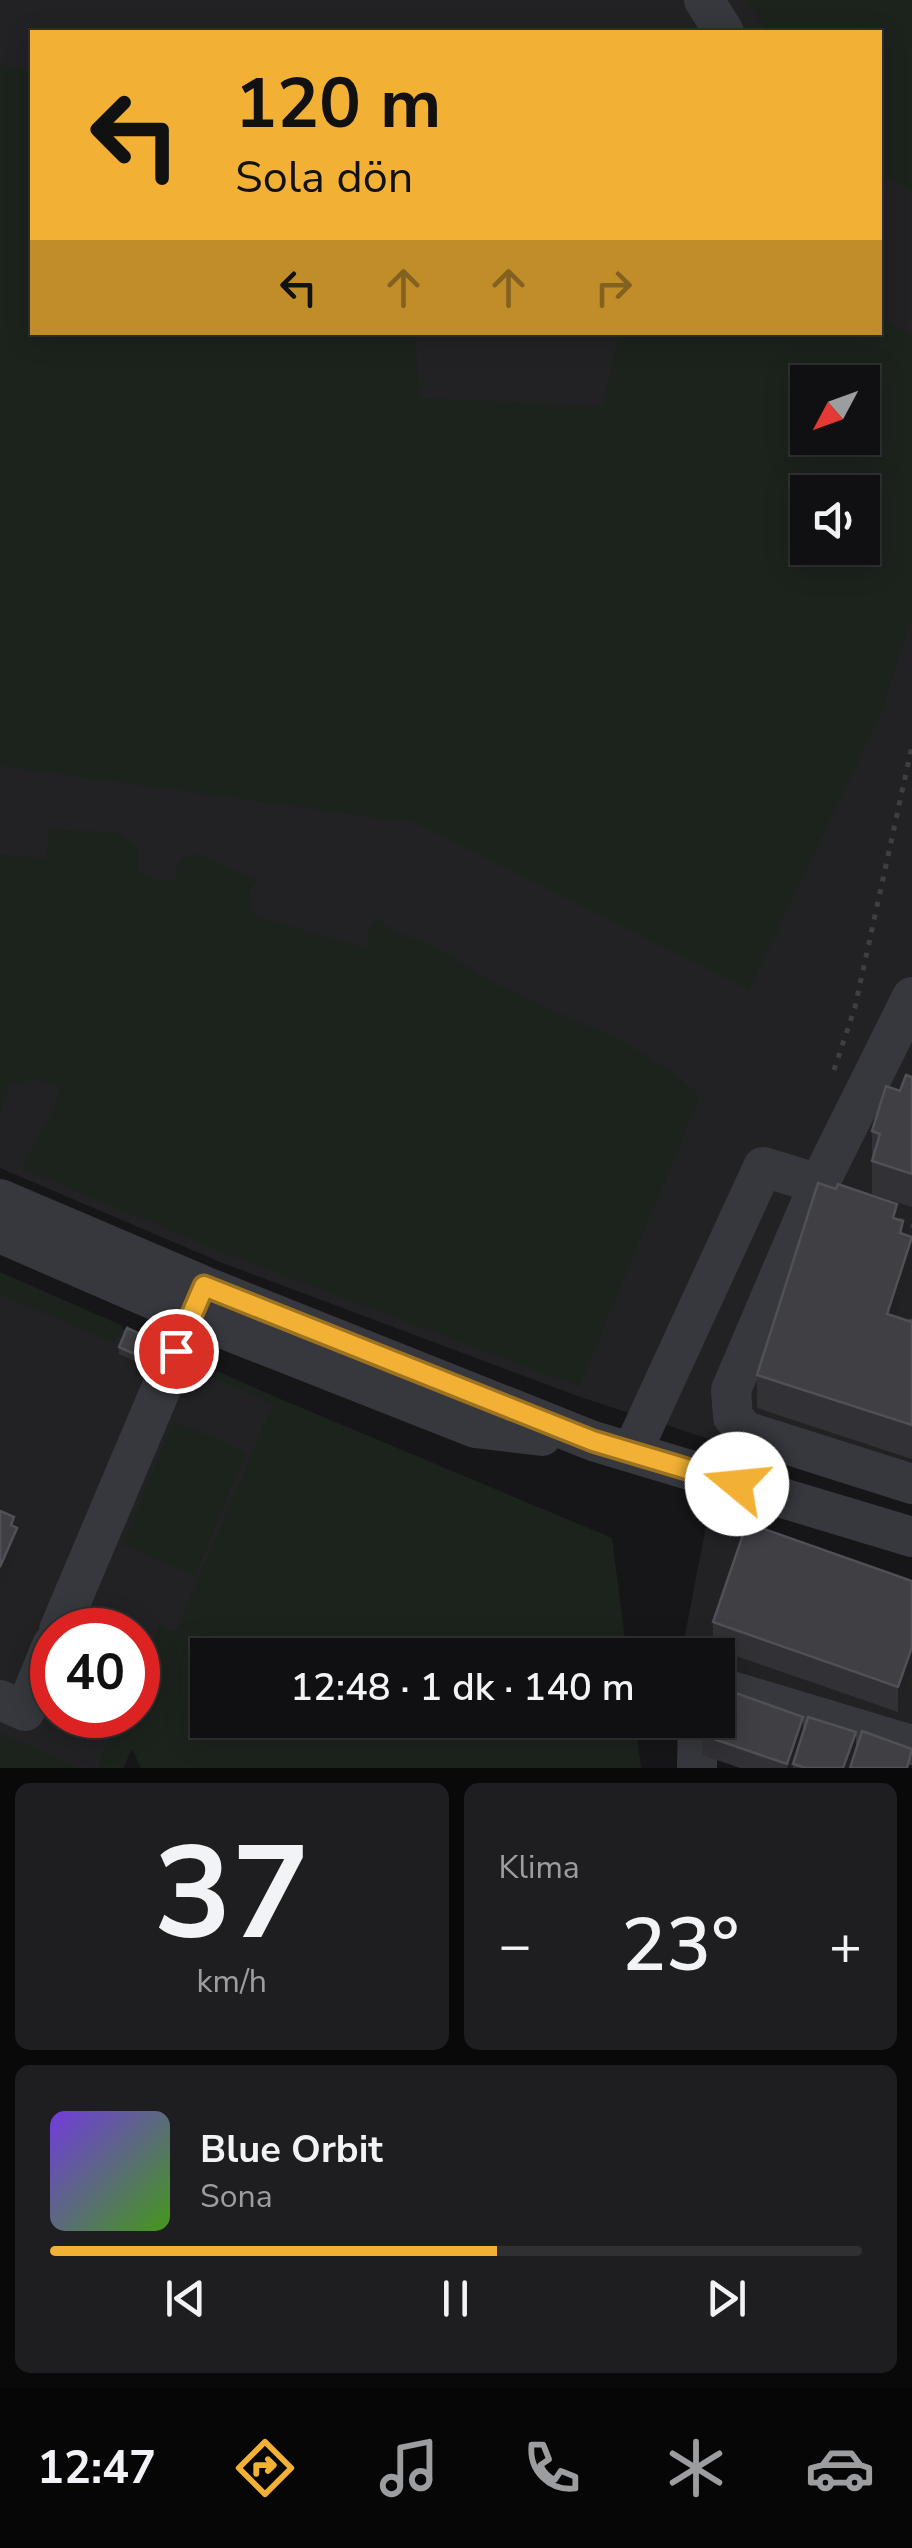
<!DOCTYPE html>
<html lang="tr">
<meta charset="utf-8">
<style>
:root{--surface:#101012;--page:#1e1e20;--text:#f1f3f6;--muted:#9c9d9f;--line:#303032;--accent:#f2b134}
body{margin:0;font-family:"Nunito Sans",sans-serif;background:var(--page);color:var(--text);height:100vh;display:flex;flex-direction:column;font-size:38px;white-space:nowrap}
*{box-sizing:border-box;margin:0}
p{font-size:32px;color:var(--muted)}
.icon{flex:none;width:55px;height:55px;fill:none;stroke:currentColor;stroke-width:2;stroke-linecap:round;stroke-linejoin:round}
.map{position:relative;height:1768px;overflow:hidden}
.drawer{display:flex;flex-direction:column;gap:15px;padding:15px;background:#09090a;flex:1}
.drawer>*{flex:none}
.banner{position:absolute;left:30px;top:30px;width:852px;height:305px;border-radius:0px;box-shadow:0 5px 25px #0003,0 0 0 2px var(--line);background:#f2b134;color:#111;overflow:hidden}
.needle{width:65px;rotate:229deg}
.tools{position:absolute;left:790px;top:365px;display:grid;gap:20px}
.tools a{display:grid;place-items:center;width:90px;height:90px;border-radius:0px;background:var(--surface);box-shadow:0 5px 25px #0003,0 0 0 2px var(--line);font-size:50px}
.speed{position:absolute;left:30px;top:1608px;display:flex;gap:20px;font-size:50px;font-weight:700;text-align:center}
.speed>*{display:grid;place-content:center;width:130px;height:130px;border-radius:50%;background:var(--surface);box-shadow:0 5px 25px #0003,0 0 0 2px var(--line);line-height:1}
.speed .limit{border:15px solid #d22;background:#fff;color:#111}
.pin{position:absolute;display:grid;place-items:center;width:85px;height:85px;color:#fff;margin:-42px;border:5px solid #fff;border-radius:50%;box-shadow:0 2px 10px #0007}
.me{position:absolute;width:110px;margin:-55px;rotate:287deg;stroke-linejoin:round;filter:drop-shadow(0 0 8px #0008)}
.turn{display:flex;align-items:center;gap:35px;height:210px;padding:0 40px;font-size:45px}
.turn .icon{width:130px;height:130px;stroke-width:2.5}
.turn b{display:block;font-size:70px;line-height:85px}
.lanes{display:flex;align-items:center;height:95px;padding:0 40px;background:#0003;justify-content:center;gap:50px;direction:ltr}
.lanes .off{opacity:.35}
.big{font-size:75px;font-weight:600;line-height:1.1}
.drawer .card{flex:1;display:flex;flex-direction:column;justify-content:center;gap:15px;min-width:0;padding:0 35px;border-radius:15px;background:var(--page)}
.drawer .dial{align-items:center;gap:0}
.dial b{font-size:130px;line-height:1}
.song{display:flex;align-items:center;gap:30px}
.cover{width:120px;height:120px;border-radius:15px;background:linear-gradient(135deg,hsl(260 70% 55%),hsl(100 70% 35%))}
.played{height:10px;border-radius:5px;background:linear-gradient(90deg,var(--accent) 55%,var(--line) 55%)}
.keys{display:flex;justify-content:space-around;direction:ltr}
.heat{display:flex;justify-content:space-between;align-items:center;font-size:55px;direction:ltr}
.drawer .tiles{flex:1;display:grid;gap:15px;grid-template-columns:1fr 1fr}
.card:last-child{grid-column:span 2}
.trip{position:absolute;left:190px;top:1638px;width:545px;height:100px;border-radius:0px;background:var(--surface);box-shadow:0 5px 25px #0003,0 0 0 2px var(--line);font-weight:600;line-height:100px;text-align:center}
.dock{display:flex;height:160px;justify-content:space-around;align-items:center;background:#060607;color:var(--muted)}
.dock .icon{width:70px;height:70px}
.dock .active{color:var(--accent)}
.dock b{font-size:45px;color:var(--text)}
.map>svg:first-child{display:block}
.built{fill:#222225;fill-rule:evenodd}
.green{fill:#1c231d;fill-rule:evenodd}
.lines{fill:none;stroke-linecap:round;stroke-linejoin:round}
.path{stroke:#3d3f44;stroke-width:5;stroke-dasharray:5 8;stroke-linecap:butt}
.minor{stroke:#37383d;stroke-width:40}
.wall{fill:#323236}
.shaded-wall{fill:#212124}
.building{fill:#3f3f44;stroke:#4f5156;stroke-width:2.5}
.route-casing{stroke:#9d7322;stroke-width:25}
.route{stroke:#f2b134;stroke-width:18}
</style>
<div class="map">
<svg width="912" height="1768" viewBox="0 0 912 1768">
<rect width="100%" height="100%" fill="#161618"/>
<g class="built">
<path d="M0,0h912v1505l-329,-107 -363,-136 -220,-94zM32,32h848v300h-848zM808,382h54v56h-54zM808,492h54v56h-54z"/>
<path d="M0,1274l282,126 -159,368h-123zM52,1630h86v85h-86z"/>
<polygon points="707,1522 912,1588 912,1735 718,1669 718,1655 681,1655"/>
</g>
<g class="green">
<polygon points="746,0 912,0 912,190 880,176 880,32 767,32"/>
<path d="M0,64l32,8v260l383,1 5,65 183,8 17,-73 260,-1v-14l32,16v282l-31,97 -132,277 -333,-167 -416,-57zM808,382h54v56h-54zM808,492h54v56h-54z"/>
<path d="M50,829l69,4 19,15v23l18,9 20,-1 2,-18 19,-7 60,26 -7,10 3,25 116,34 -1,-16 9,-15c18,17 40,19 61,31 18,10 35,22 53,32 70,37 150,58 209,115l-121,291 -355,-134 -201,-84c11,-30 30,-50 36,-81l-24,-9 -26,6 -9,29v-260l45,5z"/>
<polygon points="0,1272 123,1326 115,1344 0,1294"/>
<polygon points="197,1364 612,1538 627,1655 208,1655 208,1720 635,1720 641,1768 141,1768 132,1749 123,1768 97,1768 120,1715 138,1715 138,1675 159,1626 175,1632 273,1404 195,1370"/>
<polygon points="174,1421 247,1452 195,1576 122,1544"/>
<polygon points="0,1733 80,1768 0,1768"/>
</g>
<g class="lines">
<g class="path">
<polyline points="834,1070 855,1007 912,746"/>
<polyline points="899,1220 912,1226"/>
<polyline points="912,1319 907,1335 912,1337"/>
</g>
<g class="minor">
<polyline points="704,0 724,32"/>
<polyline points="912,997 819,1184 731,1390 733,1417 745,1431 912,1484"/>
<polyline points="0,1199 204,1286 593,1441 912,1537"/>
<polyline points="0,1233 191,1316 475,1428 542,1436"/>
<polyline points="632,1452 763,1167 819,1184"/>
<polyline points="59,1630 201,1294"/>
<polyline points="718,1687 912,1745"/>
<polyline points="0,1700 25,1711 52,1645"/>
<polyline points="697,1768 698,1720"/>
</g>
</g>
<g class="wall">
<polygon points="912,1077 912,1207 872,1194 872,1131"/>
<polygon points="836,1189 897,1219 903,1234 912,1270 897,1317 912,1322 912,1459 757,1408 757,1375"/>
<polygon points="147,1344 139,1363 119,1354 119,1347"/>
<polygon points="912,1581 912,1673 898,1712 713,1648 713,1622"/>
<polygon points="803,1732 856,1746 848,1768 793,1768 793,1766 792,1768 740,1768 702,1755 702,1735"/>
</g>
<g class="shaded-wall">
<polygon points="912,1237 912,1270 887,1348 887,1314"/>
<polygon points="147,1337 147,1344 139,1363 139,1356"/>
<polygon points="14,1517 14,1535 17,1528 17,1553 0,1593 0,1567"/>
<polygon points="912,1647 912,1673 898,1712 898,1687"/>
<polygon points="803,1717 803,1737 792,1768 787,1768"/>
<polygon points="856,1732 856,1746 848,1768 843,1768"/>
</g>
<g class="building">
<polygon points="906,1075 912,1077 912,1174 872,1161 880,1134 872,1131 886,1086 900,1091"/>
<polygon points="818,1183 836,1189 838,1184 897,1204 893,1218 903,1221 900,1233 912,1237 887,1314 912,1322 912,1425 757,1375"/>
<polygon points="127,1328 147,1337 139,1356 119,1347"/>
<polygon points="0,1511 14,1517 11,1525 17,1528 0,1567"/>
<polygon points="747,1523 912,1581 912,1647 898,1687 713,1622"/>
<polygon points="719,1687 803,1717 787,1764 702,1735 707,1720 718,1720"/>
<polygon points="808,1717 856,1732 843,1768 806,1768 793,1764"/>
<polygon points="862,1731 912,1749 907,1768 850,1768"/>
</g>
<g class="lines">
<g class="route-casing">
<polyline id="route" points="176,1351 204,1286 593,1441 737,1484"/>
</g>
<use href="#route" class="route"/>
</g>
</svg>
<div class="tools">
<a><svg class="needle" viewBox="-14 -14 28 28"><path d="M0-13l5 13h-10z" fill="#e53935"/><path d="M0 13l5-13h-10z" fill="#9c9d9f"/></svg></a>
<a><svg class="icon" aria-label="sound" viewBox="0 0 24 24"><path d="M4 9h4l5-4v14l-5-4H4zM17 9q2 3 0 6"/></svg></a>
</div>
<div class="speed"><div class="limit">40</div></div>
<div class="pin" style="left:176px;top:1351px;background:#d93025"><svg class="icon" aria-label="arrive" viewBox="0 0 24 24"><path d="M6 21V4h12l-3 4 3 4H6"/></svg></div>
<svg class="me" style="left:737px;top:1484px" viewBox="-20 -20 40 40"><circle r="19" fill="#fff"/><path d="M0-13L10 11 0 6-10 11z" fill="#f2b134"/></svg>
<div class="trip">12:48 · 1 dk · 140 m</div>
<div class="banner">
<div class="turn"><svg class="icon" aria-label="left" viewBox="0 0 24 24"><path d="M17 20v-9H6M10 6l-5 5 5 5"/></svg><div><b>120 m</b>Sola dön</div></div>
<div class="lanes"><svg class="icon" aria-label="left" viewBox="0 0 24 24"><path d="M17 20v-9H6M10 6l-5 5 5 5"/></svg><svg class="icon off" aria-label="ahead" viewBox="0 0 24 24"><path d="M12 20V5M6 11l6-6 6 6"/></svg><svg class="icon off" aria-label="ahead" viewBox="0 0 24 24"><path d="M12 20V5M6 11l6-6 6 6"/></svg><svg class="icon off" aria-label="right" viewBox="0 0 24 24"><path d="M7 20v-9h11M14 6l5 5-5 5"/></svg></div>
</div>
</div>
<section class="drawer">
<div class="tiles">
<div class="card dial"><b>37</b><p>km/h</p></div>
<div class="card"><p>Klima</p>
<div class="heat"><a>−</a><b class="big">23°</b><a>+</a></div>
</div>
<div class="card">
<div class="song"><i class="cover"></i><div><b>Blue Orbit</b><p>Sona</p></div></div>
<div class="played"></div>
<div class="keys"><svg class="icon" aria-label="previous" viewBox="0 0 24 24"><path d="M18 5L8 12l10 7zM5 5v14"/></svg><svg class="icon" aria-label="pause" viewBox="0 0 24 24"><path d="M8 5v14M16 5v14"/></svg><svg class="icon" aria-label="next" viewBox="0 0 24 24"><path d="M6 5l10 7-10 7zM19 5v14"/></svg></div>
</div>
</div>
</section>
<nav class="dock">
<b>12:47</b>
<svg class="icon active" aria-label="directions" viewBox="0 0 24 24"><path d="M12 3l9 9-9 9-9-9zM9 14v-3h6M13 9l2 2-2 2"/></svg>
<svg class="icon" aria-label="music" viewBox="0 0 24 24"><path d="M9 18V5l10-2v13"/><circle cx="6" cy="18" r="3"/><circle cx="16" cy="16" r="3"/></svg>
<svg class="icon" aria-label="phone" viewBox="0 0 24 24"><path d="M5 4h4l2 5-3 2q2 4 5 5l2-3 5 2v4C11 20 4 13 5 4z"/></svg>
<svg class="icon" aria-label="climate" viewBox="0 0 24 24"><path d="M12 3v18M4 7l16 10M4 17L20 7"/></svg>
<svg class="icon" aria-label="car" viewBox="0 0 24 24"><path d="M5 17H2v-5l4-1 3-4h7l3 4 3 1v5h-3M9 17h6M6 11h13"/><circle cx="7" cy="17" r="2"/><circle cx="17" cy="17" r="2"/></svg>
</nav>
